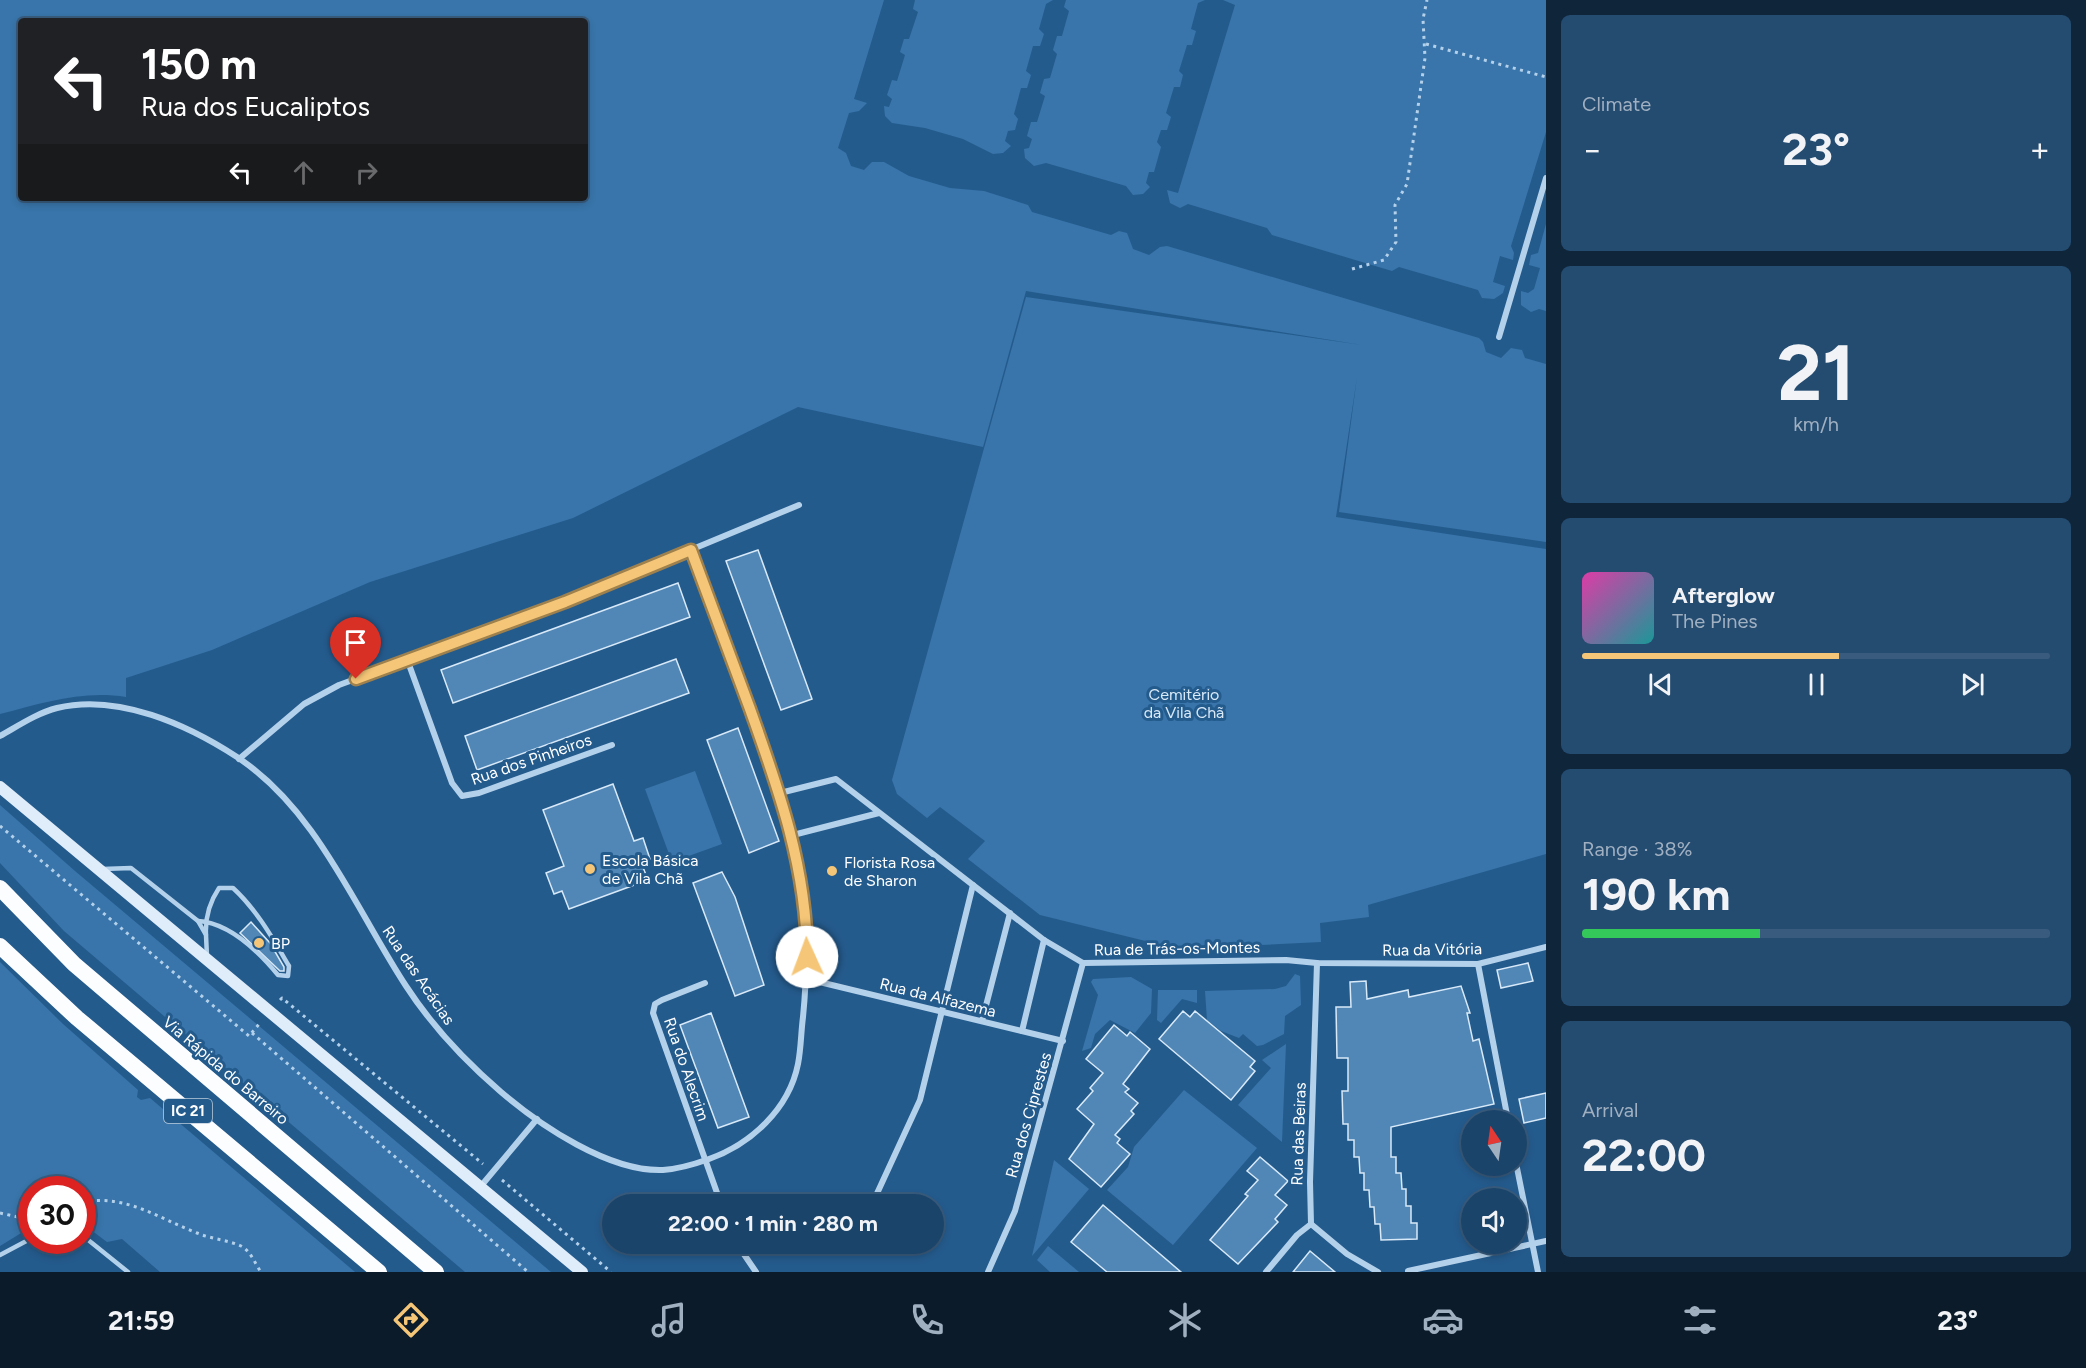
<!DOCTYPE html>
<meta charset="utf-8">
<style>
:root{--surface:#1b446a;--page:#244b70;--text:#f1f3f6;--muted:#a0b0c1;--line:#395c7e;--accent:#f5c677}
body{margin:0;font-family:Figtree,sans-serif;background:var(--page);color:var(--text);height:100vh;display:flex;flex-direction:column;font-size:22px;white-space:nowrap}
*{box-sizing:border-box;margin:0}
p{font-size:20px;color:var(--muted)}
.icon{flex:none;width:33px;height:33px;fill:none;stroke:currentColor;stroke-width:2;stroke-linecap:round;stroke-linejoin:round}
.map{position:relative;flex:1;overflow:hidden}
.panel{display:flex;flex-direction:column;gap:15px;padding:15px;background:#0f253a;width:540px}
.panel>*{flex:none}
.banner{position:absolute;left:18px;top:18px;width:570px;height:183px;border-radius:6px;box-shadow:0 3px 9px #0003,0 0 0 2px var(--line);background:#202124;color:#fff;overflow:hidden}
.needle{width:39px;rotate:347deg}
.controls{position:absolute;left:1461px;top:1110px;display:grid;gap:12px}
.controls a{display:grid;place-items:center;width:66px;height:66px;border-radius:50%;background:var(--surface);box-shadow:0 3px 9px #0003,0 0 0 2px var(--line);font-size:30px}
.speed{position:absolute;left:18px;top:1176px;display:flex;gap:12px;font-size:30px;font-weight:700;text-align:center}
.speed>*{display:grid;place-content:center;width:78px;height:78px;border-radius:50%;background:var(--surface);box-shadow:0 3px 9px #0003,0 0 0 2px var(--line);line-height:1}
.speed .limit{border:9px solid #d22;background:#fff;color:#111}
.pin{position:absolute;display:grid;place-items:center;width:51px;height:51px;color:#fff;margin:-62px -26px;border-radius:50% 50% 50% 0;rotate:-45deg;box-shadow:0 0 6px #0007}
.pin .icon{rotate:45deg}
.me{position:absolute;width:66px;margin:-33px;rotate:358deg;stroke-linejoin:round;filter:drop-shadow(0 0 4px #0008)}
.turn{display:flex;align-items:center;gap:21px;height:126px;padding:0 24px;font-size:27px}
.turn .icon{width:78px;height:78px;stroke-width:2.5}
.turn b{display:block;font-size:42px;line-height:51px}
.lanes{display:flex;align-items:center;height:57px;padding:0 24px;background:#0003;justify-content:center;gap:30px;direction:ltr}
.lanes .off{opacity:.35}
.big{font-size:45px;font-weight:700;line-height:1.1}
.panel .card{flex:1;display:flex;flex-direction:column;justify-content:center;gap:9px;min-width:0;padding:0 21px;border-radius:9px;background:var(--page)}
.panel .dial{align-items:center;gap:0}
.dial b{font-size:78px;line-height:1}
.song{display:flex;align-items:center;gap:18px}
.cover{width:72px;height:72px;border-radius:9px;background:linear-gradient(135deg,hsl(320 70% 55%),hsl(180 70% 35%))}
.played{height:6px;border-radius:3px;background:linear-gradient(90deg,var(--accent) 55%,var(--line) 55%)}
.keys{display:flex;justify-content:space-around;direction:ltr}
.heat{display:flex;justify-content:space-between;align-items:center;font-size:33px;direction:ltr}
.charge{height:9px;border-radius:4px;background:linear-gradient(90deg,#34c759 38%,var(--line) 0)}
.trip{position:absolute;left:602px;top:1194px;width:342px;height:60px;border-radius:30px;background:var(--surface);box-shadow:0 3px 9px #0003,0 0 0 2px var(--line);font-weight:700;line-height:60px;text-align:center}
.tab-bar{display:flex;height:96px;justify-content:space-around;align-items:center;background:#0b1b2a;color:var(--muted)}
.tab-bar .icon{width:42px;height:42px}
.tab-bar .current{color:var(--accent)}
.tab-bar b{font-size:27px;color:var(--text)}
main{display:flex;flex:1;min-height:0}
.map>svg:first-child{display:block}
.green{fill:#3975aa;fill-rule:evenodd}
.building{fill:#5187b6;stroke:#d8e9f8;stroke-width:1.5}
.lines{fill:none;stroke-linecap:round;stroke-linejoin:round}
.path{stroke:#b4d1eb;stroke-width:3;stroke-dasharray:3 4.5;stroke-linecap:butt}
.service{stroke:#b4d1eb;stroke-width:4.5}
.minor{stroke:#b4d1eb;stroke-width:6}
.secondary{stroke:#dfecf9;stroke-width:12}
.trunk{stroke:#fcfdff;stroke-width:16}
.route-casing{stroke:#9f814d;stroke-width:15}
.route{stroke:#f5c677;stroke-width:10}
.poi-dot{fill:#f5c677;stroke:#245b8d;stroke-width:2}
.labels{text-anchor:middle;stroke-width:6;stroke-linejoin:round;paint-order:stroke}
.shield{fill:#245b8d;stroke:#bdcedd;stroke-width:1.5}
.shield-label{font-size:15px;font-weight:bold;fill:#fff}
.park-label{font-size:16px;fill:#d8e9f8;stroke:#245b8d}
.street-label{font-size:16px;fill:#fff;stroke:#245b8d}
.poi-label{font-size:16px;fill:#fff;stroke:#245b8d;text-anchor:start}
</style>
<main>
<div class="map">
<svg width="1546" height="1272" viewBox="0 0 1546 1272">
<rect width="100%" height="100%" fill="#245b8d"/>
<g class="green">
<path d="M0,0h884l-30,99 13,4 -8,8 -10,2 -11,35 8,5 5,13 13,4 8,-8h12l25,14 41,12 34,3 44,14 4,7 79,23 8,-4 8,2 6,16 16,6 11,-8 7,-1 312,92 4,4 3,10 15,6 10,-10 11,2 3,8 21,6v178l-207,-30 18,-135 -21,140 210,32v305l-178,51 1,12 -49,6 1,19 -143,7 -138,-34 -72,-56 17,-18 -45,-34 -13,11 -30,-24 -5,-14 134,-483 336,48 -336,-54 -43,156 -185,-40 -225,111 -203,64 -158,68 -86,28v19c-44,-7 -83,6 -126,17zM21,21h564v177h-564z"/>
<polygon points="915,0 1053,0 1046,4 1039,29 1044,34 1040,46 1033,46 1026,71 1031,75 1027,88 1021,88 1014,114 1018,119 1015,130 1008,131 1005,141 1011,146 1003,153 993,154 963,139 925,128 892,123 885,116 884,106 889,107 892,99 887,95 892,80 897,81 905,55 900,52 904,39 909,39 918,12 913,9"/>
<polygon points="1066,0 1205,0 1198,3 1191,29 1196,31 1192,45 1187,45 1179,71 1183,75 1180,87 1174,87 1166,113 1171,117 1167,130 1161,130 1157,142 1161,147 1154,172 1149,172 1146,183 1150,187 1143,194 1133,195 1126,186 1046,163 1034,166 1025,158 1024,149 1029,148 1032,139 1027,136 1031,122 1037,122 1045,96 1040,93 1044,79 1050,78 1057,54 1053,50 1057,36 1062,36 1069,11 1064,7"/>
<polygon points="1223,0 1546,0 1546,132 1511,246 1514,253 1513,260 1500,256 1493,282 1505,286 1503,293 1494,299 1482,298 1478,290 1399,267 1392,271 1272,235 1267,228 1188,204 1180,208 1170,203 1167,190 1178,193 1235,5"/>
<polygon points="1546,224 1546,311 1539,309 1531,312 1521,305 1521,291 1528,293 1534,289 1540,268 1529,265 1531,255 1538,253"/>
<polygon points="695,771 722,844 672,862 645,789"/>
<polygon points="0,805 75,871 551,1272 465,1272 64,931 0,863"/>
<polygon points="0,962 63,1024 138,1090 137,1097 141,1100 150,1098 355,1272 160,1272 122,1239 107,1242 83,1224 82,1190 32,1190 31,1227 0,1246"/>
<polygon points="1295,974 1300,976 1301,1005 1285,1016 1284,1034 1263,1045 1257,1046 1243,1034 1239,1038 1221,1031 1207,1020 1205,991 1275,989 1286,986"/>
<polygon points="1131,977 1152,989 1151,1013 1135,1033 1110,1020 1095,1034 1091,1048 1082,1051 1098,995 1091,982 1093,979"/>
<polygon points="1158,990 1197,990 1197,1003 1182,999 1161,1023 1157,1020"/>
<polygon points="1286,1044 1282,1142 1238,1105 1271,1068 1262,1060"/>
<polygon points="1184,1090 1257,1148 1173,1245 1107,1190 1128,1167 1134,1147"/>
<polygon points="1054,1160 1089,1189 1032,1256"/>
<polygon points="1048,1246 1079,1272 1050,1272 1037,1260"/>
</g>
<g class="building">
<polygon points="758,550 812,699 781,710 726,561"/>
<polygon points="678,583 690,617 453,703 441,670"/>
<polygon points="676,659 689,693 477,770 465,736"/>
<polygon points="738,728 779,841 749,853 707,740"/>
<polygon points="613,784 634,841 643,838 650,859 641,862 648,880 569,909 562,891 554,894 546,873 564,866 543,810"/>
<polygon points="722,872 735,897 764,985 735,996 693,883"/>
<polygon points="251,922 270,943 284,967 284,971 280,971 240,933"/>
<polygon points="1528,963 1533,981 1501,988 1497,970"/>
<polygon points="1366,981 1367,999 1408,990 1409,997 1461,986 1470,1013 1467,1013 1473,1041 1479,1039 1494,1104 1391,1127 1391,1157 1396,1157 1396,1173 1401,1173 1402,1189 1406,1189 1406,1206 1411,1206 1411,1223 1417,1223 1417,1239 1381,1240 1380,1224 1375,1224 1374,1207 1370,1207 1369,1190 1364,1190 1364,1173 1360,1173 1359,1157 1354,1157 1354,1140 1348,1140 1348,1124 1343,1124 1342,1091 1348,1091 1348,1058 1337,1058 1336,1007 1351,1007 1350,982"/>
<polygon points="1183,1011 1190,1017 1195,1011 1255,1061 1250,1067 1255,1071 1231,1100 1159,1039"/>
<polygon points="711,1013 749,1117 718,1128 680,1025"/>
<polygon points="1114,1025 1127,1036 1130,1032 1150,1049 1123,1084 1129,1089 1125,1092 1138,1103 1131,1111 1134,1114 1115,1135 1120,1139 1117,1143 1130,1154 1101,1187 1069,1159 1094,1124 1077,1109 1093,1091 1090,1088 1103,1073 1086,1059"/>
<polygon points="1546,1093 1546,1118 1524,1123 1519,1099"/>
<polygon points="1260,1157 1288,1181 1275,1195 1287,1205 1275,1219 1278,1222 1238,1264 1210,1240 1248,1196 1245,1194 1258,1180 1247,1171"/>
<polygon points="1103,1205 1139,1236 1181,1272 1107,1272 1071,1242"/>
<polygon points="1310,1251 1335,1272 1293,1272"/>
</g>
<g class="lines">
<g class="path">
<polyline points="1426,44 1546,77"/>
<polyline points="1352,269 1384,260 1396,242 1395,205 1407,184 1425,58 1423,19 1427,0"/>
<polyline points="0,826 249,1036 260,1023"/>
<polyline points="280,1000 282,998 483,1164"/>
<polyline points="252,1033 528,1272"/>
<polyline points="502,1180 611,1272"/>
<path d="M82,1202c44,-8 76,16 115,31 14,6 31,7 44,13 10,5 14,18 20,26"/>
<polyline points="0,1213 22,1218 32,1218"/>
</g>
<g class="service">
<polyline points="103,869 131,868 198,921 206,935 207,957"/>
<path d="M198,921c32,2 61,31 80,54l10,1 1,-10c-16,-27 -32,-56 -56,-78h-14c-10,15 -14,29 -13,47"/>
<polyline points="82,1235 128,1272"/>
<polyline points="0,1255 32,1238"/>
</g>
<g class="minor">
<polyline points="1499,337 1546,178"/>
<polyline points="407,659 452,783 462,796 479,793 612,745"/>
<path d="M0,736c18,-10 37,-23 57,-28 61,-15 131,17 180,49 80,53 118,151 169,229 26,40 59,75 95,106 40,34 108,80 162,78 15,-1 32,-6 46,-11 42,-15 80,-50 89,-95 3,-15 3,-32 5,-47 6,-61 4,-123 -10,-182 -9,-36 -23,-71 -36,-106 -22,-59 -44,-119 -66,-179"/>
<polyline points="239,759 304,704 339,685 565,602 799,505"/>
<polyline points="780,793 836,779 1044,940 1083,963 1286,960 1317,963 1478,964 1546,947"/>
<polyline points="793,835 879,813"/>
<polyline points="1317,963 1310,1182 1311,1224 1347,1254 1378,1272"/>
<polyline points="1478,964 1508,1120"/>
<polyline points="807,979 1063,1041"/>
<polyline points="705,983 662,1000 655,1004 653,1013 721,1204"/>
<polyline points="982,1021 1010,913"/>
<polyline points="1022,1031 1044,940"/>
<polyline points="1516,1163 1538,1272"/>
<polyline points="481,1186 537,1119"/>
<polyline points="874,1200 920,1100 973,885"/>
<polyline points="737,1244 756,1272"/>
<polyline points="1408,1271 1546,1241"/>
<polyline points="988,1272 1015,1211 1083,963"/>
<polyline points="1266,1272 1297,1235 1311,1224"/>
</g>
<polyline class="secondary" points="0,787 582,1272"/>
<g class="trunk">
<polyline points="0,888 74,964 436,1272"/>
<polyline points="0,946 77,1018 379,1272"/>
</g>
</g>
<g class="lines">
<g class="route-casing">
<path id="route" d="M356,679l209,-77 126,-52c20,53 39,106 59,159 29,81 57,160 57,248"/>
</g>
<use href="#route" class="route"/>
</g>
<g class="poi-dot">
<circle cx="590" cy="869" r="6"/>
<circle cx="832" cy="871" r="6"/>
<circle cx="259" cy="943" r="6"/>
</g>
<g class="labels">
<rect class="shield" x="164" y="1099" width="48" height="24" rx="4.5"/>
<g class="shield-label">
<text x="188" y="1116">IC 21</text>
</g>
<g class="park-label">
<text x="1184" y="700">Cemitério<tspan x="1184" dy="18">da Vila Chã</tspan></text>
</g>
<g class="street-label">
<text transform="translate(531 759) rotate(-19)" y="6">Rua dos Pinheiros</text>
<text transform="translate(1177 948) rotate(-1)" y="6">Rua de Trás-os-Montes</text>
<text transform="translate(1432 949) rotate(-1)" y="6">Rua da Vitória</text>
<text transform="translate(419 975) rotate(56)" y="6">Rua das Acácias</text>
<text transform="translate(938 997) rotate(14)" y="6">Rua da Alfazema</text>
<text transform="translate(687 1069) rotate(71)" y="6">Rua do Alecrim</text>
<text transform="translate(226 1070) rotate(40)" y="6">Via Rápida do Barreiro</text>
<text transform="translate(1028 1115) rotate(-74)" y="6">Rua dos Ciprestes</text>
<text transform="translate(1298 1134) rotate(-88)" y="6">Rua das Beiras</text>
</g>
<g class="poi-label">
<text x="602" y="866">Escola Básica<tspan x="602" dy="18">de Vila Chã</tspan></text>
<text x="844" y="868">Florista Rosa<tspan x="844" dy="18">de Sharon</tspan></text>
<text x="271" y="949">BP</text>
</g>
</g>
</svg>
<div class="controls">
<a><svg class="needle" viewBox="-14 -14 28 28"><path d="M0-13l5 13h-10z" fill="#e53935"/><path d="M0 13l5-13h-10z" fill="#a0b0c1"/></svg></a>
<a><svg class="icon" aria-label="sound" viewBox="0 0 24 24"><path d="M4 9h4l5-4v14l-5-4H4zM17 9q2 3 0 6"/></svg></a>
</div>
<div class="speed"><div class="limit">30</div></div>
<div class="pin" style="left:356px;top:679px;background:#d93025"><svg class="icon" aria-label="arrive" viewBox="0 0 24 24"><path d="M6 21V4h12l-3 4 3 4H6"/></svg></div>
<svg class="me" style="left:807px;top:957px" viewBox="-20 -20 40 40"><circle r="19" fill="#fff"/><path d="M0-13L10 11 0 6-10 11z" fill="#f5c677"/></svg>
<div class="trip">22:00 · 1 min · 280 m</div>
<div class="banner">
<div class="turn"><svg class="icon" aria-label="left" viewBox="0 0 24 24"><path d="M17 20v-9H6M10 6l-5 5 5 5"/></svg><div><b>150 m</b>Rua dos Eucaliptos</div></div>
<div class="lanes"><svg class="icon" aria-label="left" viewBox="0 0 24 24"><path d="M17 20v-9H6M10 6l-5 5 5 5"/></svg><svg class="icon off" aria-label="ahead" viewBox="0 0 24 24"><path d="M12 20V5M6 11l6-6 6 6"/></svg><svg class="icon off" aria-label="right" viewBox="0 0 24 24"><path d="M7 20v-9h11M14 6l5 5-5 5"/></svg></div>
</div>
</div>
<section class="panel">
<div class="card"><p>Climate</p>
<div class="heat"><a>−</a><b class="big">23°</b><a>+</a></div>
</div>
<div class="card dial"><b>21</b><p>km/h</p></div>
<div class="card">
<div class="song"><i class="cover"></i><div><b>Afterglow</b><p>The Pines</p></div></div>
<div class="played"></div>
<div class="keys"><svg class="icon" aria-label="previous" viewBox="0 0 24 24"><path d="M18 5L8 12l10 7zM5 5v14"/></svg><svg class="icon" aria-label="pause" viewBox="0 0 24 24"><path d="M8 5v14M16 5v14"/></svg><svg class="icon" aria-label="next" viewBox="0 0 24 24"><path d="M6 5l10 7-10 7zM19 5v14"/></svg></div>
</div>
<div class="card"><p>Range · 38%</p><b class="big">190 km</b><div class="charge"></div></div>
<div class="card"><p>Arrival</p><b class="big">22:00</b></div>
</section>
</main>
<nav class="tab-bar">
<b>21:59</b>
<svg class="icon current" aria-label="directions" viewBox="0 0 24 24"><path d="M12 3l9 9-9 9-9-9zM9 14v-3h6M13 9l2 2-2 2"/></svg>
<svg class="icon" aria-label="music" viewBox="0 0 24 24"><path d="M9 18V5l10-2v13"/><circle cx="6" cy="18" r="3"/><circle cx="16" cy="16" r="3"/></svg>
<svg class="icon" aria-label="phone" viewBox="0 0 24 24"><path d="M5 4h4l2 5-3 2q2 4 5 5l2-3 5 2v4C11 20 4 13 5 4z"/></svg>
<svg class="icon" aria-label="climate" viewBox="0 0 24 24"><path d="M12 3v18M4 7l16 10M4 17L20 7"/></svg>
<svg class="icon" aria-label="car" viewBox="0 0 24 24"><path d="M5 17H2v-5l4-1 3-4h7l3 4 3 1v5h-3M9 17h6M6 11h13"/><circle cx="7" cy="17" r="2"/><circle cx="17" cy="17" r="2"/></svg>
<svg class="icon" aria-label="filters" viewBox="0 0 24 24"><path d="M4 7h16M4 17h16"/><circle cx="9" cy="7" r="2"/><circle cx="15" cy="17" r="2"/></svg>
<b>23°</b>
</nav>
